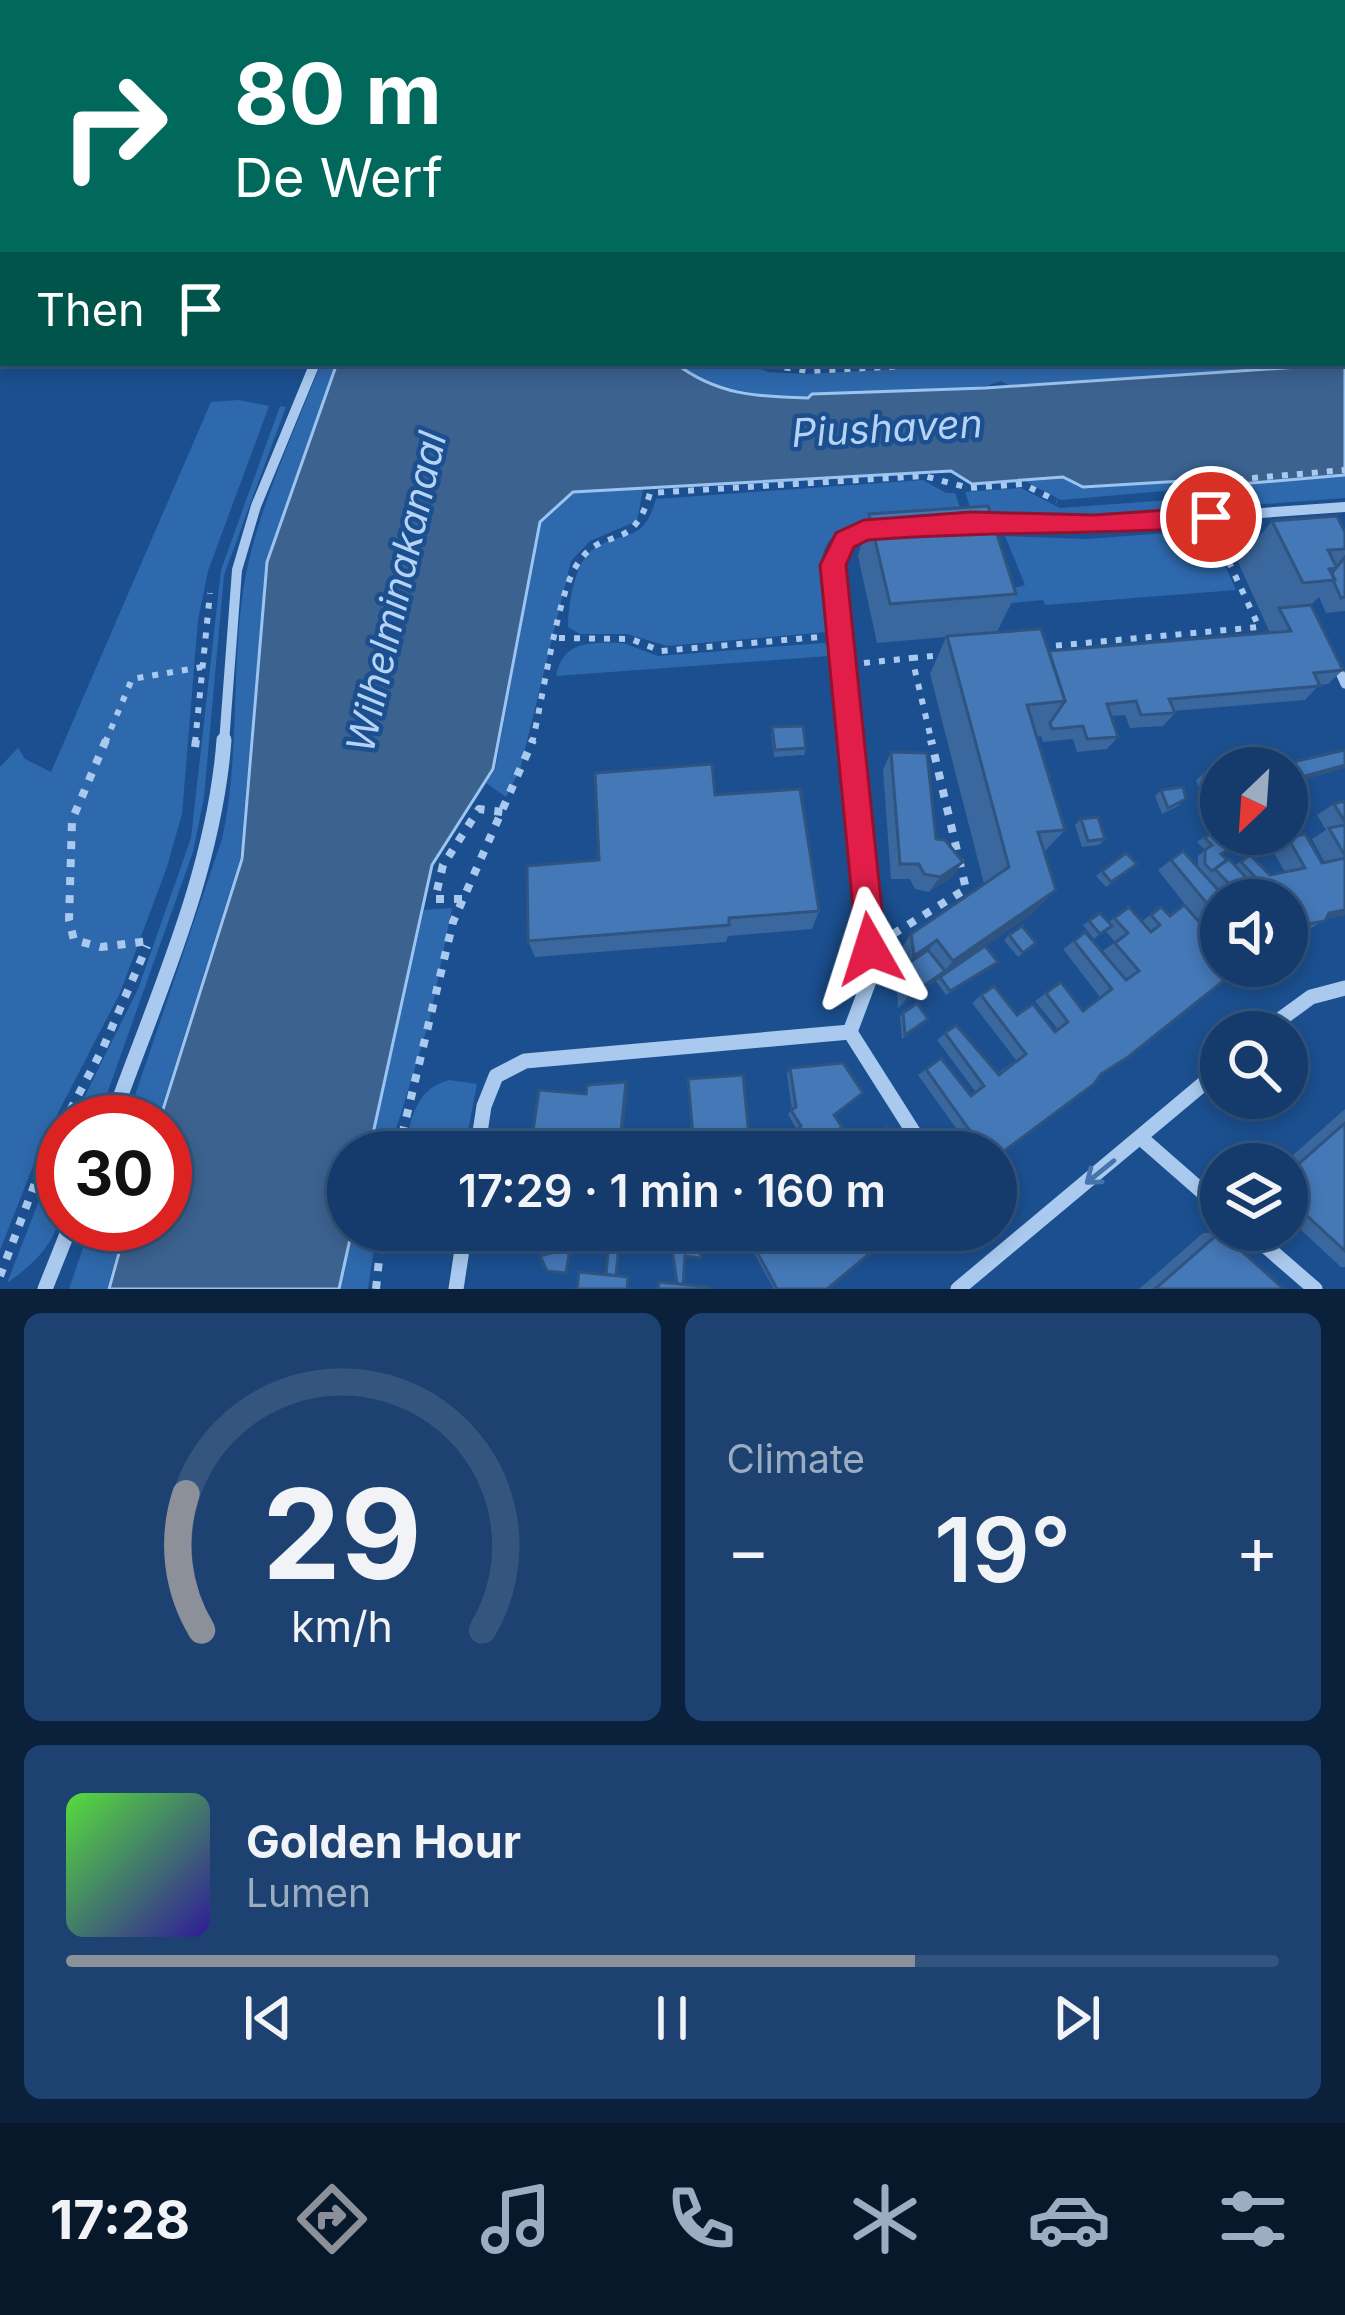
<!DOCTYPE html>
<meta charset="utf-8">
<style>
:root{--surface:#143b6b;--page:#1d4271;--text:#f1f3f6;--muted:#9dadc1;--line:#33557e;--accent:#8c9099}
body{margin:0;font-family:Inter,sans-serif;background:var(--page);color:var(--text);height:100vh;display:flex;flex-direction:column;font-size:45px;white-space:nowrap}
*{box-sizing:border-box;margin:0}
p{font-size:39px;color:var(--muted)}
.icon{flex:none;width:66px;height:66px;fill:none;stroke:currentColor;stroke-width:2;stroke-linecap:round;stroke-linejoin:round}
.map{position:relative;height:1289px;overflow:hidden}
.drawer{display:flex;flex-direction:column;gap:24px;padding:24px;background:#0b203b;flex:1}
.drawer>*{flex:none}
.hud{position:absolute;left:0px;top:0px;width:1347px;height:366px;box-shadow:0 6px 18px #0003,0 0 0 3px var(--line);background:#00695c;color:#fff;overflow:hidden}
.needle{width:78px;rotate:205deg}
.buttons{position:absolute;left:1200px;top:747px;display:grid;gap:24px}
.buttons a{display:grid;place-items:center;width:108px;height:108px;border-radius:50%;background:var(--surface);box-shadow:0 6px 18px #0003,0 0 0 3px var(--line);font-size:60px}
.speed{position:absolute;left:36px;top:1095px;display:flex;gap:24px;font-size:60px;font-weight:700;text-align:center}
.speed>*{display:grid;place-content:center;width:156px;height:156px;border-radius:50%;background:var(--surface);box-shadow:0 6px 18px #0003,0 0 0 3px var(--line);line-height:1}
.speed .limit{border:18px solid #d22;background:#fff;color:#111}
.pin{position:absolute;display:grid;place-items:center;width:102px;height:102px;color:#fff;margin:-51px;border:6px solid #fff;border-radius:50%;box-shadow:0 3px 12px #0007}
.me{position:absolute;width:132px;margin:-66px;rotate:354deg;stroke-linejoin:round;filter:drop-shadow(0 0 9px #0008)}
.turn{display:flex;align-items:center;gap:42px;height:252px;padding:0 36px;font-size:54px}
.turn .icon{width:156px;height:156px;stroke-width:2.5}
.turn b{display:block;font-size:84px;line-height:102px}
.then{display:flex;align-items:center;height:114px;padding:0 36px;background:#0003;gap:24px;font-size:45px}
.big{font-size:90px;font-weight:600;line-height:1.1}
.drawer .widget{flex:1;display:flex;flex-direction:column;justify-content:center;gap:18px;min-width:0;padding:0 42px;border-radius:18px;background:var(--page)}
.drawer .dial{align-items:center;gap:0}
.dial svg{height:312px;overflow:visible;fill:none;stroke:var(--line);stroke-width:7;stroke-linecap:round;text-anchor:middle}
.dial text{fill:var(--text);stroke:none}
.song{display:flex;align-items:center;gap:36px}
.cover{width:144px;height:144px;border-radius:18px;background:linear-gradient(135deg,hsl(110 70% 55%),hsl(250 70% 35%))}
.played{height:12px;border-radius:6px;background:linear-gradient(90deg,var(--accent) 70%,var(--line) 70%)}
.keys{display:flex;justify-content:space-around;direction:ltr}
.heat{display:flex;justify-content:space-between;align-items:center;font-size:66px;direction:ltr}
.drawer .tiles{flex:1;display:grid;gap:24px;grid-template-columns:1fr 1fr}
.widget:last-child{grid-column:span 2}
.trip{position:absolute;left:327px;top:1131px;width:690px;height:120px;border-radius:60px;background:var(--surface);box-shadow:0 6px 18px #0003,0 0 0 3px var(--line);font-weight:600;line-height:120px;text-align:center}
.tabs{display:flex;height:192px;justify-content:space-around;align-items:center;background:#08182b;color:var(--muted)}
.tabs .icon{width:84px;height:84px}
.tabs .active{color:var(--accent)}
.tabs b{font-size:54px;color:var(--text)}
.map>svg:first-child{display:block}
.green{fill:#2e69ad}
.water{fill:#3c6290;stroke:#9cc4f0;stroke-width:3}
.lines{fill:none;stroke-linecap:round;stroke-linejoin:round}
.path-far2{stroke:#a9c9ee;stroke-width:4.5;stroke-dasharray:4.5 6;stroke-linecap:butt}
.path-far1{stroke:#a9c9ee;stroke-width:6;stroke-dasharray:6 9;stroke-linecap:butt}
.path{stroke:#a9c9ee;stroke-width:8;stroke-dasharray:8 10;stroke-linecap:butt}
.service-far1{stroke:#a9c9ee;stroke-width:6}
.service{stroke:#a9c9ee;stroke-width:9}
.minor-far1{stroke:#a9c9ee;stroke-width:10}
.minor{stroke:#a9c9ee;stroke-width:15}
.wall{fill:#3a679d}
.shaded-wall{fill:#305480}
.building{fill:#4478b7;stroke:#305480;stroke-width:3}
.oneway{stroke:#4674ac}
.route{fill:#e11d48;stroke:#92132f;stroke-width:3}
.labels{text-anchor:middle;stroke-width:9;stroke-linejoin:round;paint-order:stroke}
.water-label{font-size:39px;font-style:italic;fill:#b5d3f5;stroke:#1b4f8f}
</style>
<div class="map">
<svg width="1345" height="1289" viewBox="0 0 1345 1289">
<rect width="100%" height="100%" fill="#1b4f8f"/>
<g class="green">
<path d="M1345,344v20l-337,21 -7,-4 -17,6 -171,7 -5,4c-51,-1 -91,-3 -133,-35h69l24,9 37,2 203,-11h336z"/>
<path d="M321,363h15l-70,199 -26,297 -83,263h-31l96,-283c18,-81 9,-166 21,-248 12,-78 50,-155 78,-228z"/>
<polygon points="239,400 269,406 208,571 198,620 182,814 167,867 120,993 41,1146 0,1250 0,767 18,748 25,759 51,772 211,402"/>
<polygon points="280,406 286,407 224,575 204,798 193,852 97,1122 72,1122 138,989 191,838 221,570"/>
<path d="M1345,475v23l-133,10 -14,-20 -137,12 -38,-20 41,-3 11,5c31,-1 117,-5 141,4z"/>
<path d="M923,480l23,13h9l7,20c-37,3 -129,-5 -139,42 -5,23 4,53 4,77l-160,14 -40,-12h-47l-12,-7c0,-21 6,-62 23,-76 31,-24 51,-3 65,-52z"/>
<polygon points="1021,488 1060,508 1197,498 1202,508 1074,517 972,513 965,492"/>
<polygon points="643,489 637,521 590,541 571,561 520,770 506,797 486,783 495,770 541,522 573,493"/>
<polygon points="1209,530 1236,590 1045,605 1043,600 1001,604 1007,590 1025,585 1005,536 1085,539"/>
<path d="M623,643l35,13 165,-13 5,1 1,12 -273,20c8,-37 35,-33 67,-33z"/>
<polygon points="452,908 430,1019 389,1152 370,1152 424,910"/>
<path d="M449,1080l28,4 -13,68h-60c7,-31 10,-63 45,-72z"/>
<path d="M63,1139c0,72 7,100 -56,144z"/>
<polygon points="91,1224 125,1224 107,1289 69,1289"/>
<polygon points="353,1230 377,1230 368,1289 340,1289"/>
</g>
<path class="water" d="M337,363h338c42,32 82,34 133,35l4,-4 173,-6 360,-24v111l-129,11 -17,-6 -116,7 -20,-10 -91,7 -21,-13 -378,21 -33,30 -47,247 -61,96 -63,287h-21v78h4l-13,59h-230l18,-65h38v-102h-6l83,-263 25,-297z"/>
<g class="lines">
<g class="path-far2">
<polyline points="55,0 98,3"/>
<polyline points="753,3 808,2"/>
</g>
<g class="path-far1">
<polyline points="755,363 808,371 966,363"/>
<polyline points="1195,493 1219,481 1345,470"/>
<polyline points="559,638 631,639 661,651 819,637"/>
<polyline points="1041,647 1259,627 1227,558 1250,556"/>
<polyline points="912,658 944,655"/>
<polyline points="864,663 912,658 932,743"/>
<polyline points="105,743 132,679 202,667"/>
<polyline points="195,743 210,593"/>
<path d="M532,743c10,-39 25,-145 43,-175 27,-47 57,-10 75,-75l274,-17 45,12 54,-4 34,17"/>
</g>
<g class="path">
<polyline points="106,740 72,820 69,920 74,940 101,947 149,941"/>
<polyline points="195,747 196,740"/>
<polyline points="462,899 435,899 443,865 479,809 503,812"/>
<polyline points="893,934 966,889 931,740"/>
<polyline points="398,1152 453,922 533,740"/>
<polyline points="0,1276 43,1162 103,1048 147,946"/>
<polyline points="376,1289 382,1230"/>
</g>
<polyline class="service-far1" points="900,3 980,0"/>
<polyline class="service" points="1337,666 1345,684"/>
<g class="minor-far1">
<polyline points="979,522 1093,525 1345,507"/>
<polyline points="224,743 237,570 256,506 315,363"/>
<polyline points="850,743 833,565 850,538 880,529"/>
</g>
<g class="minor">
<polyline points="850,740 872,973 850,1032"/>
<polyline points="1263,1032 1311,997 1345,988"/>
<path d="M111,1122c45,-125 103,-249 113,-382"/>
<polyline points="1141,1138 1221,1208"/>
<polyline points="477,1152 484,1106 496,1076 525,1061 850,1032 926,1152"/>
<polyline points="1247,1230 1315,1289"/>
<polyline points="45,1289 71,1224"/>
<polyline points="456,1289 465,1230"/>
<polyline points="958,1289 1221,1069"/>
</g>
</g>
<g class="wall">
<polygon points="1228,0 1268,0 1270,3 1227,3"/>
<polygon points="203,363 227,363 226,366"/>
<polygon points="869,514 1016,594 997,632 1049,651 1270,633 1238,562 1272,521 1345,532 1345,611 1326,613 1319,597 1311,605 1343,670 1328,684 1319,685 1305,700 1174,711 1175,713 1163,726 1130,728 1125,715 1111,716 1118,737 1107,749 1077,752 1073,739 1043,742 1041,736 1036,737 1065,830 1044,852 1056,890 1030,915 985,946 993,966 946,995 936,981 937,980 898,1008 895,957 911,934 984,884 930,674 946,637 877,643 858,556"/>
<polygon points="772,727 806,748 804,755 774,757 771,734"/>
<polygon points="891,752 936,839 952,877 929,892 915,889 910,879 891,879 883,770"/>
<polygon points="1227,752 1248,768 1224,768 1220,758"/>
<polygon points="1203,774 1216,787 1201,794 1196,780"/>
<polygon points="1161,790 1180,805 1162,814 1155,796"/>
<polygon points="715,795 819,911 812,929 728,936 726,942 535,957 528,941 599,860"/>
<polygon points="1334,804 1345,804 1345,915 1326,919 1308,930 1287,933 1287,900 1221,900 1221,966 1101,1074 996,1152 973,1152 918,1075 941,1058 970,1095 975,1091 937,1040 956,1025 998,1073 1016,1060 972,1003 981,995 1017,1015 1054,1031 1057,1028 1035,1001 1061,982 1083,1010 1100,997 1063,949 1074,941 1126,979 1103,951 1115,942 1105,930 1094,939 1083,925 1089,921 1109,922 1129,907 1141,922 1161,907 1169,916 1184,905 1199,922 1158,870 1183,851 1198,868 1198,856 1205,850 1197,842 1204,837 1227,860 1205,876 1229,859 1235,865 1250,855 1270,875 1285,872 1272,849 1288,838 1322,863 1325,863 1312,839 1326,830 1317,815"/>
<polygon points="1081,819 1105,839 1099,845 1082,847 1075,825"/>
<polygon points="1137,864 1106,887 1096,876 1102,871"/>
<polygon points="1009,935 1036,943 1018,957 1004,940"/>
<polygon points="903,1013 928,1019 902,1039 900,1016"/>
<polygon points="790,1068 834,1115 809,1152 758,1152 756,1149 758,1146 787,1139 797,1130 788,1114 792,1110 787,1074"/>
<polygon points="688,1079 749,1136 748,1137 722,1140 721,1134 692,1136"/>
<polygon points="1345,1109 1345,1267 1341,1267 1287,1217 1287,1164 1283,1164"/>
<polygon points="887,1127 903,1152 871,1152 865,1142"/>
<polygon points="760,1230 898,1230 827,1289 774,1289 753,1251 766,1241"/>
<polygon points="1220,1232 1284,1289 1139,1289 1203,1233"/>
</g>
<g class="shaded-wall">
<polygon points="1345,765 1345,768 1287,785 1287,781"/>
<polygon points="963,862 952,877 929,892 940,877"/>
<polygon points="1056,890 1030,915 898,1008 908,997 943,973 953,961"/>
<polygon points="1345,910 1345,915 1311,922 1329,913"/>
<polygon points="937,940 918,962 906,965 914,956"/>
<polygon points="626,1082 628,1088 621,1152 619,1152"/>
</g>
<g class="building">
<polygon points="819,0 850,0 851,3 820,3"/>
<polygon points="1022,0 1052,0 1053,3 1023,3"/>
<polygon points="1127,0 1157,0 1159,3 1129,3"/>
<polygon points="1243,0 1268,0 1270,3 1245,3"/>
<polygon points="988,506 1016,594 890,604 869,514"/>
<polygon points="1337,516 1345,532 1345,549 1328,550 1337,568 1329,569 1335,580 1303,583 1272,521"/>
<polygon points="1345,557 1345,597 1341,598 1333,580 1335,580 1332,573"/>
<polygon points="1311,605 1343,670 1314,673 1320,686 1169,699 1175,713 1141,715 1136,701 1107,704 1118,737 1087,739 1083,726 1052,729 1050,723 1065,701 1049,651 1291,631 1279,608"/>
<polygon points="1041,629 1065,701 1027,705 1065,830 1038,832 1056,890 953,961 937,940 914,956 911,934 1009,867 947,636"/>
<polygon points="803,726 806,748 775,750 772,727"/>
<polygon points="1345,750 1345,765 1287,781 1287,768 1285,768 1297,761"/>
<polygon points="1243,751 1249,766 1234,768 1227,752"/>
<polygon points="891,752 927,753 936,839 945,840 963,862 940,877 924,874 919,864 900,864"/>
<polygon points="712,764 715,795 800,789 819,911 729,918 729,925 528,941 527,866 599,860 595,773"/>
<polygon points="1220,772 1221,781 1208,787 1203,774"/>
<polygon points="1183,787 1186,799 1168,808 1161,790"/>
<polygon points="1343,801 1345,804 1345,822 1334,804"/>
<polygon points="1098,817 1105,839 1088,841 1081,819"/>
<polygon points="1345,825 1345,856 1329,828"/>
<polygon points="1215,833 1230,848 1221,854 1227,860 1212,871 1205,864 1205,850 1212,845 1204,837"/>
<polygon points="1305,834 1322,863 1345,858 1345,910 1329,913 1325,921 1291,927 1287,930 1287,900 1230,900 1239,894 1215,869 1229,859 1252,884 1258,880 1241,862 1250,855 1270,875 1305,868 1288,838"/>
<polygon points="1183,851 1227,900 1221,900 1221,966 1242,966 1128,1057 1101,1074 1094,1084 996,1157 996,1152 985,1152 926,1069 941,1058 971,1096 984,1086 945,1033 956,1025 999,1075 1026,1054 981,995 994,986 1017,1015 1033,1004 1055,1032 1068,1022 1046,993 1061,982 1083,1011 1112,989 1074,941 1085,932 1126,980 1139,971 1115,943 1128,933 1114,918 1129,907 1151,932 1160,925 1151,915 1161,907 1170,916 1184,905 1200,923 1214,912 1171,860"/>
<polygon points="1126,853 1137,864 1111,882 1102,871"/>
<polygon points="1100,913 1112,926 1100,934 1089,921"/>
<polygon points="1022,926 1036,943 1023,953 1009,935"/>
<polygon points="985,946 998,962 950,991 940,977"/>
<polygon points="928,950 945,971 908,997 906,965"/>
<polygon points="917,1003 928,1019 905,1035 903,1013"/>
<polygon points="843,1063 863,1093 834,1115 842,1127 809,1152 762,1152 758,1146 780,1130 787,1139 801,1126 791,1110 796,1107 790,1068"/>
<polygon points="743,1075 749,1136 723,1139 722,1133 693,1135 688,1079"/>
<polygon points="626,1082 619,1152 530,1152 539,1090 586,1094 587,1085"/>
<polygon points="1345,1123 1345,1251 1287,1197 1287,1174"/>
<polygon points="887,1127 903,1152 879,1152 871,1139"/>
<polygon points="519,1230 643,1230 593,1242 594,1234 535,1248 517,1246"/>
<polygon points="697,1230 701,1258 685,1256 683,1285 677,1283 670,1235"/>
<polygon points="763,1230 898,1230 827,1289 777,1289 756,1250 769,1240"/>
<polygon points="1220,1232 1284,1289 1155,1289"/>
<polygon points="610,1238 609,1247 619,1245 616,1276 606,1274 608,1253 594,1250 600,1241"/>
<polygon points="570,1248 566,1273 547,1271 540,1256"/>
<polygon points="579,1272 628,1277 627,1289 577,1289"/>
<polygon points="659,1282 708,1287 708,1289 658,1289"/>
</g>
<defs><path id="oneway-shaft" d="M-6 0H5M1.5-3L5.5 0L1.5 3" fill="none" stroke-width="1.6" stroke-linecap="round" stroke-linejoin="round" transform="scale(3)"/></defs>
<use class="oneway" href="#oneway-shaft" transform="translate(1100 1172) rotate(141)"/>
<path class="route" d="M1211,507l12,10 -12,10c-115,8 -228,4 -343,13l-14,7 -8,18 40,384 -5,11 -11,5 -12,-5 -38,-395 16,-32 28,-13 107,-8 123,3z"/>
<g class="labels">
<g class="water-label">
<text transform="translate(887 428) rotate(-3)" y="14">Piushaven</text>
<text transform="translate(396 592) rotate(-77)" y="14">Wilhelminakanaal</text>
</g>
</g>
</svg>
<div class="buttons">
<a><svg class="needle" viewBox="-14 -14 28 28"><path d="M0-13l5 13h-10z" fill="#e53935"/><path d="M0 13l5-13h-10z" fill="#9dadc1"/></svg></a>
<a><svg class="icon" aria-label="sound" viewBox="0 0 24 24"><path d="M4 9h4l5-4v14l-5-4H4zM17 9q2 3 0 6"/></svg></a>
<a><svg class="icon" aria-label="search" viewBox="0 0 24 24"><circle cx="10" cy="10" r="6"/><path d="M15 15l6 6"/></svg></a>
<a><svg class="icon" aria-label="layers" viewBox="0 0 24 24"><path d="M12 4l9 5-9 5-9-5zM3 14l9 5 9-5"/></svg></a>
</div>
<div class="speed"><div class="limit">30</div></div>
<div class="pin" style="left:1211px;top:517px;background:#d93025"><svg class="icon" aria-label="arrive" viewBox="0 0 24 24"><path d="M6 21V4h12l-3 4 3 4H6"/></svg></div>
<svg class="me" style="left:870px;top:949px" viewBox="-20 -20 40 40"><path d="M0-17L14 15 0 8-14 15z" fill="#e11d48" stroke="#fff" stroke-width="4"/></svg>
<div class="trip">17:29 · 1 min · 160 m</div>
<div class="hud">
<div class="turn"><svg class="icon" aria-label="right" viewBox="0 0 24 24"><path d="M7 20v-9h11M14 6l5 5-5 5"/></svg><div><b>80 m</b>De Werf</div></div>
<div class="then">Then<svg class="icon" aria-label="arrive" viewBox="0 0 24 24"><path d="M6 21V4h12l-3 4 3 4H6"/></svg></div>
</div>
</div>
<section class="drawer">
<div class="tiles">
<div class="widget dial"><svg viewBox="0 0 100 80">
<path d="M14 69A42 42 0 1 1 86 69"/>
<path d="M14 69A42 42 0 0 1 10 34" stroke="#8c9099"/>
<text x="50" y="56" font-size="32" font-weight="700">29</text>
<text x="50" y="72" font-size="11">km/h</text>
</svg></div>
<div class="widget"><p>Climate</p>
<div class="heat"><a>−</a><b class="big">19°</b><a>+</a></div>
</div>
<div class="widget">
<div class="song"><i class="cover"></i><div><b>Golden Hour</b><p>Lumen</p></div></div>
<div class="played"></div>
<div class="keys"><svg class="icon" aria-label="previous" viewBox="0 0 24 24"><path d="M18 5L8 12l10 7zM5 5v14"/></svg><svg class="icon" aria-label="pause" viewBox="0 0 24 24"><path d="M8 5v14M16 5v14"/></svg><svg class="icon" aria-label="next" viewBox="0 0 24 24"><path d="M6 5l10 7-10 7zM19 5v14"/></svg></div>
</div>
</div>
</section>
<nav class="tabs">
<b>17:28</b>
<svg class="icon active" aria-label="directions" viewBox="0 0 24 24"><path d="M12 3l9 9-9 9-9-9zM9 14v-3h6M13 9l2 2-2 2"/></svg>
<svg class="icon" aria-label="music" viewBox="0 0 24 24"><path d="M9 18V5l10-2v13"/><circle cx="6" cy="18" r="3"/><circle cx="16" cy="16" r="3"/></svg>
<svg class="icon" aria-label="phone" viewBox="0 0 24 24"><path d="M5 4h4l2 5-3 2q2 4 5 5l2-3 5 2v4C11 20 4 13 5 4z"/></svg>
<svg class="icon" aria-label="climate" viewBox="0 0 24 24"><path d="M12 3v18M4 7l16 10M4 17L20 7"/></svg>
<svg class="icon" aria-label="car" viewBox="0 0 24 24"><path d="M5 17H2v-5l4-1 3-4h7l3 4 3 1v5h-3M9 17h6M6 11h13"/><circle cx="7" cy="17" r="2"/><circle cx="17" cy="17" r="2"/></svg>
<svg class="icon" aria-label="filters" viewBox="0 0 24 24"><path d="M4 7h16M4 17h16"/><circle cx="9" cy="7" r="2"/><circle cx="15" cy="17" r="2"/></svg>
</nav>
